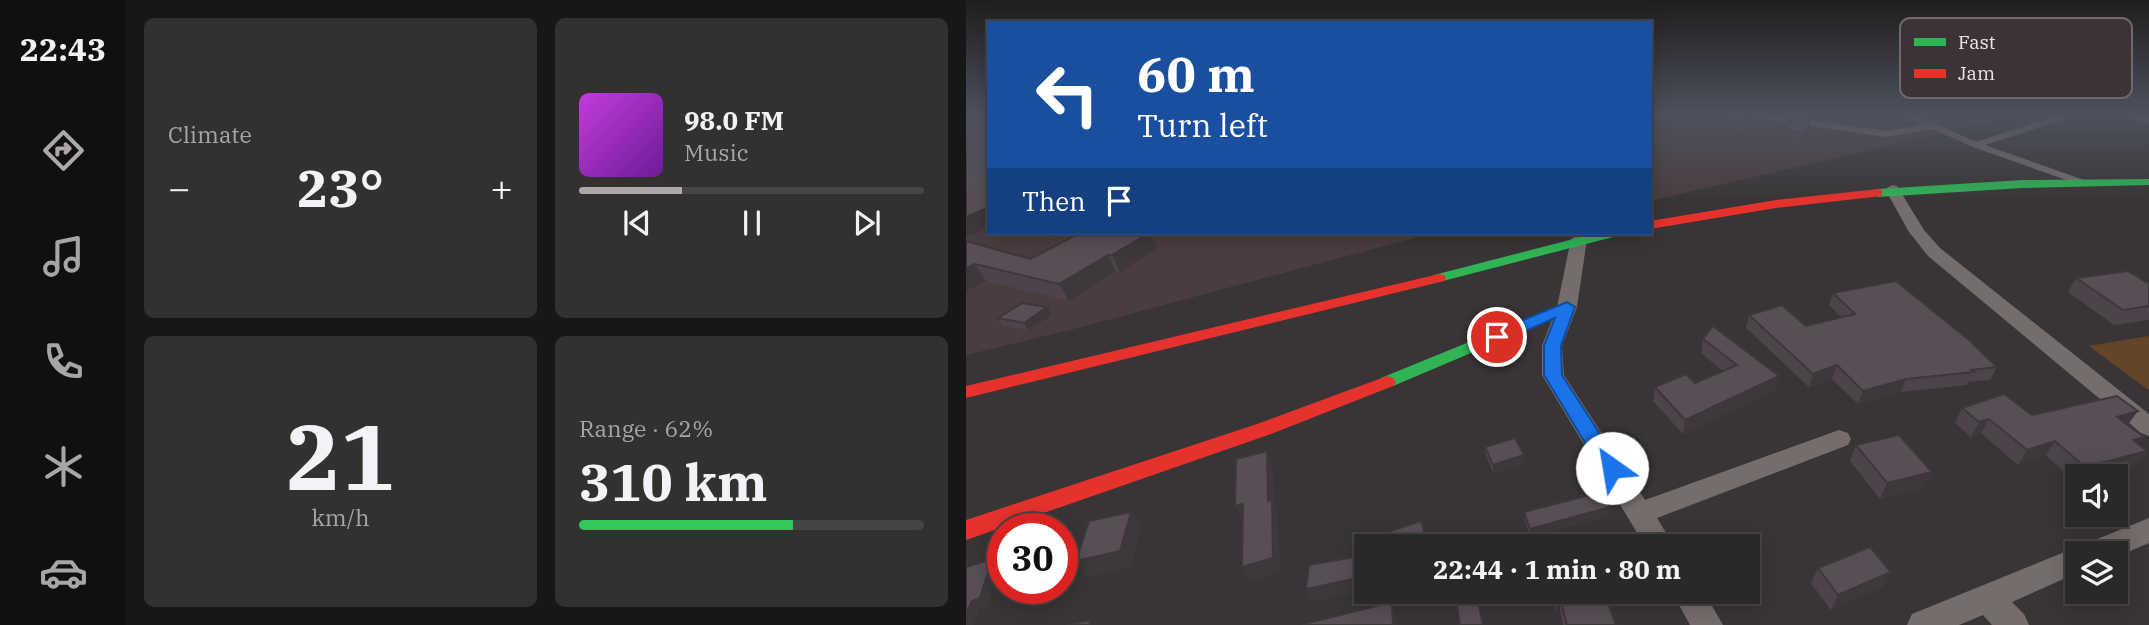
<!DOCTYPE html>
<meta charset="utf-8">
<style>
:root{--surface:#2b2828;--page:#333030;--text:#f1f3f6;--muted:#a6a6a8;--line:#474445;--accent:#aca7a8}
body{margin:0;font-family:"IBM Plex Serif",serif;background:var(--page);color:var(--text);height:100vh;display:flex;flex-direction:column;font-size:26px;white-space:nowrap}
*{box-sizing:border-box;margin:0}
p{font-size:23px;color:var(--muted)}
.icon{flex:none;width:38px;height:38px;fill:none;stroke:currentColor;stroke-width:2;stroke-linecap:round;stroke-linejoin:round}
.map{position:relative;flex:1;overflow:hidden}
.sheet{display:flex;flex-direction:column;gap:18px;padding:18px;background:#181616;width:840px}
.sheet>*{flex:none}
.guide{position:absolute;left:21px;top:21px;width:665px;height:214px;border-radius:0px;box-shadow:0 4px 18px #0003,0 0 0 2px var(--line);background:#1a4fa0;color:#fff;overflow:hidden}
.fabs{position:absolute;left:1099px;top:464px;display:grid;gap:14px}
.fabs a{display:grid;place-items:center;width:63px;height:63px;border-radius:0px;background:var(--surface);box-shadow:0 4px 18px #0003,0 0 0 2px var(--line);font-size:35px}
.speed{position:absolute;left:21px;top:513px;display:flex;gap:14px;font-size:35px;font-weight:700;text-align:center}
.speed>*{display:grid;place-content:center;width:91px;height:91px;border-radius:50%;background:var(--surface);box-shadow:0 4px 18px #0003,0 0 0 2px var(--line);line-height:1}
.speed .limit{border:10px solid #d22;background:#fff;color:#111}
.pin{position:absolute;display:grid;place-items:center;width:60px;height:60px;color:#fff;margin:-30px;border:4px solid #fff;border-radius:50%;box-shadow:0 2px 7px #0007}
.me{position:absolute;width:77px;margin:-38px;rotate:328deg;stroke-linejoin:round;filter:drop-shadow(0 0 5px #0008)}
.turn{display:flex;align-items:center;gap:24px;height:147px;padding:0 35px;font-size:32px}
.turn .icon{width:91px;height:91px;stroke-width:2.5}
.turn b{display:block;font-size:49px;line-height:60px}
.then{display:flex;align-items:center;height:66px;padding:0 35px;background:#0003;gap:14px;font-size:26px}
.big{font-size:52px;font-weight:800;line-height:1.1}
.sheet .card{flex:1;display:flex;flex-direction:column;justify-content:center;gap:10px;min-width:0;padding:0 24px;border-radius:10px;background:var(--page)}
.sheet .dial{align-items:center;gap:0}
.dial b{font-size:91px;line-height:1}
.song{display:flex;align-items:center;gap:21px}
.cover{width:84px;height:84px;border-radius:10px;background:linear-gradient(135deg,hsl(290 70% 55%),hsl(280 70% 35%))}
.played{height:7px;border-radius:4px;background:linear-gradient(90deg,var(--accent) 30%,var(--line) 30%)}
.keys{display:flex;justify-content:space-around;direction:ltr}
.heat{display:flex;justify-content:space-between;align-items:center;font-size:38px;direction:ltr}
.charge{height:10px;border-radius:5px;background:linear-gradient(90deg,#34c759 62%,var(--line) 0)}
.sheet .tiles{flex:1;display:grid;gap:18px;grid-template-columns:repeat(2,1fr)}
.trip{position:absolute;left:388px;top:534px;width:406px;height:70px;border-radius:0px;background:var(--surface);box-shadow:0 4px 18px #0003,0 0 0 2px var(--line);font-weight:800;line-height:70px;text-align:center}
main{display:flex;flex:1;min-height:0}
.tabs{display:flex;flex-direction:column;width:126px;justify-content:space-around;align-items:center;background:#111010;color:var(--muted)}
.tabs .icon{width:49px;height:49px}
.tabs .selected{color:var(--accent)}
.tabs b{font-size:32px;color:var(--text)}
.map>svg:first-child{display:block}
.built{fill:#4a3d40}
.green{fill:#644529}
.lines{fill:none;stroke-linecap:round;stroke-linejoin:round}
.lane{stroke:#756d6c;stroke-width:6}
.street{fill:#756d6c;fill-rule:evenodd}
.fast{fill:#30b455;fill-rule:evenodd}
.jam{fill:#e5322d;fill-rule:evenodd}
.wall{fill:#4c444a}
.shaded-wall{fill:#3e373c}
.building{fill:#584f56;stroke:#3e373c;stroke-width:2}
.route{fill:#1a73e8;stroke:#114b97;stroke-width:2}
.key{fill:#3b3335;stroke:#70686a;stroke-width:2}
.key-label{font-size:19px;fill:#eae5e6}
</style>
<main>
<nav class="tabs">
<b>22:43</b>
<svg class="icon selected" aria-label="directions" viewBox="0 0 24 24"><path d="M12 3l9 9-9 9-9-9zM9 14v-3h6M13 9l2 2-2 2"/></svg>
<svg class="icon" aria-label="music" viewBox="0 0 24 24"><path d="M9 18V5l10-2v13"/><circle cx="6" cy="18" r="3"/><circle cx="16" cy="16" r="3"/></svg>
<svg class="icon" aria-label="phone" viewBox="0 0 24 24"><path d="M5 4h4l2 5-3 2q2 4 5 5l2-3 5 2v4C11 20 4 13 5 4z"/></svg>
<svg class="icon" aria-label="climate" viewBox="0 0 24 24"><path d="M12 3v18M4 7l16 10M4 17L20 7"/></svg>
<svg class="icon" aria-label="car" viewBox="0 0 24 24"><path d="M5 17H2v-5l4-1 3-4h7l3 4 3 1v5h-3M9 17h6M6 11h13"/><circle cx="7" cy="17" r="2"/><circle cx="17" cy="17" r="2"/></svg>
</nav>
<section class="sheet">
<div class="tiles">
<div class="card"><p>Climate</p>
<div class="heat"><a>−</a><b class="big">23°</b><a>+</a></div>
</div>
<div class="card">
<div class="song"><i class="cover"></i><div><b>98.0 FM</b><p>Music</p></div></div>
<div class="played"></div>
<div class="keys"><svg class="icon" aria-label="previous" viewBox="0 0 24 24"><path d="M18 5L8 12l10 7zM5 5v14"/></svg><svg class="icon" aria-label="pause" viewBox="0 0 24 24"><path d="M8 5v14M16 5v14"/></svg><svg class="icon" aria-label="next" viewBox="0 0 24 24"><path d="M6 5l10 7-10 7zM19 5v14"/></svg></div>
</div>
<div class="card dial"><b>21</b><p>km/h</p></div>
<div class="card"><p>Range · 62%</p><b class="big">310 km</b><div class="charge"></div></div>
</div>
</section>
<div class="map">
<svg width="1183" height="625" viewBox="0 0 1183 625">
<rect width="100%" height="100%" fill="#393536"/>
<g class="built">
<polygon points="0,114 23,114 23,233 467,233 108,329 0,355"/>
<polygon points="684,114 1060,114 684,201"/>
</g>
<polygon class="green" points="1183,336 1183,389 1181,389 1123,346"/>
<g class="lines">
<g class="lane">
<polyline points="783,114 920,134 965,126"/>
<polyline points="940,114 1010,145 1115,182"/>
<polyline points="1010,145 1105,114"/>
</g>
<g class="street">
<polygon points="1157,114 1183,116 1183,124 1159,116"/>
<polygon points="926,185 931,186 958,230 974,248 1183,414 1183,436 1175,433 962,256 943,232 919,189"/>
<polygon points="613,234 621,239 611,307 596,346 598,375 679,500 873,430 882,433 885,439 882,445 691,518 708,546 679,546 576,375 576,346 591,307 605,239"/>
<polygon points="1183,518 1183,543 1150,557 1150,553 1111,553 1111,573 1046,602 1058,614 1063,625 1026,625 1017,615 993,625 941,625 946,614 1101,551 1111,547 1117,549 1119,544"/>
<polygon points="706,592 738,592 757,625 724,625"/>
</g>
<g class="fast">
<polygon points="1183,179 1183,185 1056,188 912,197 906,193 912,189 1056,180"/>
<polygon points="631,233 653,233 651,236 473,282 466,278 468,275"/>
<polygon points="601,302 607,304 609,307 607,310 427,386 415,386 412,382 415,378"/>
</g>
<g class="jam">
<polygon points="912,189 916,190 916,196 810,208 684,229 684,221 810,200"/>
<polygon points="473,274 478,275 480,278 478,281 0,398 0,386"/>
<polygon points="421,376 427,378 430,382 427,386 305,434 0,540 0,520 291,424"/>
</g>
</g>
<g class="wall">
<polygon points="684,114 716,114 710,121 684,117"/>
<polygon points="785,114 784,120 778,130 754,127 755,121"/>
<polygon points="826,114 847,114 846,117"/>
<polygon points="842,128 837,139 817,136 818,130"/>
<polygon points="69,233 104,233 92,239"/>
<polygon points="114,233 185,233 191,248 154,272 150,271 103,301 20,281 0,291 0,241 64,259"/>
<polygon points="1110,278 1183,284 1183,320 1148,325 1102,292"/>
<polygon points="867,293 1031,367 1024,380 1002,382 1001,385 935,392 892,404 866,379 843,387 780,328 783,315 840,326 875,317 863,305"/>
<polygon points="86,315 62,330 37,326 32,318"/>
<polygon points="737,339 809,390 717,434 687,401 689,387 729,383 757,371 735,353"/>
<polygon points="996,408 1161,425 1172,445 1181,451 1169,466 1130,476 1111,476 1111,481 1108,481 1080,455 1052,465 1015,433 1005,437 989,423"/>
<polygon points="890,445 966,472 957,488 914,499 884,461"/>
<polygon points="519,447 558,463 527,473 520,455"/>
<polygon points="644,507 643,515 564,538 559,521 558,512"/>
<polygon points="852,568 917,587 865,610 845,583"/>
<polygon points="583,592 629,592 633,605 650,625 597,625 594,611 590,612"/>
</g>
<g class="shaded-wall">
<polygon points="711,114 716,114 710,121"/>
<polygon points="785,114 784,120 778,130 779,125"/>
<polygon points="23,207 23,227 0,237 0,217"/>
<polygon points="88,233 104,233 92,239"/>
<polygon points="183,233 185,233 191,248 154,272 146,255"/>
<polygon points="142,255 150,271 103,301 93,284"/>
<polygon points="9,264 20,281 0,291 0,268"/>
<polygon points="81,307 86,315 62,330 58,323"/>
<polygon points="871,365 866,379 843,387 847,374"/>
<polygon points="813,376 809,390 717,434 719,420"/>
<polygon points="940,379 935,392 892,404 897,391"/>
<polygon points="1172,411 1161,426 1151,417"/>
<polygon points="1023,419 1015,433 1005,437 1013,422"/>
<polygon points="1178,437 1166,452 1167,440"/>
<polygon points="1089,441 1080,455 1052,465 1061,450"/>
<polygon points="301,451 307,467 309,507 312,516 314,573 284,582 276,567 302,501"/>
<polygon points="1181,451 1169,466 1130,476 1112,476 1119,467"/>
<polygon points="558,455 558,463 527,473 527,465"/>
<polygon points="966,472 957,488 914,499 921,483"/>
<polygon points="277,504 277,522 269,506"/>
<polygon points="644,507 643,515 564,538 564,529"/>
<polygon points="165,512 175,528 165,567 122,577 110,561"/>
<polygon points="26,559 33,567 22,606 14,608 7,625 0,625 0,614"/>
<polygon points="925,572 917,587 865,610 872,595"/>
<polygon points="401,576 401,590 346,602 340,589"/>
<polygon points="594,598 594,611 590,612 590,600"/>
<polygon points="426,602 430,618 431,625 427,625"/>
</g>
<g class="building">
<polygon points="0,114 23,114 23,207 0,217"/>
<polygon points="760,114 785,114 779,125 755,121"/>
<polygon points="823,120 843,123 839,134 818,130"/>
<polygon points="114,233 183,233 146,255 142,255 93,284 9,264 0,268 0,241 64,259"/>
<polygon points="1162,271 1183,284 1183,306 1157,310 1110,278"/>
<polygon points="930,281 1003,340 1031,367 1005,370 1008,372 940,379 897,391 871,365 847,374 783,315 816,305 840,326 889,314 867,293"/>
<polygon points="56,303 81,307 58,323 32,318"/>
<polygon points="747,326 813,376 719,420 689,387 720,374 729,383 771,365 737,339"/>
<polygon points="1038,394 1066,415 1151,396 1172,411 1151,417 1178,437 1167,440 1181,451 1119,467 1089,441 1061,450 1023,419 1013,422 996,408"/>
<polygon points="933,435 966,472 921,483 890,445"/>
<polygon points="549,438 558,455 527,465 519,447"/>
<polygon points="301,451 302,501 306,500 307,558 276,567 277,504 269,506 270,459"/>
<polygon points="639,491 644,507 564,529 558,512"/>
<polygon points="165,512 154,551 110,561 123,521"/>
<polygon points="455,521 461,542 451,546 401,546 401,576 340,589 343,565 394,556 391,542"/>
<polygon points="904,547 925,572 872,595 852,568"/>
<polygon points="26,559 14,598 6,601 0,614 0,567"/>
<polygon points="489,592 510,592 517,625 494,625"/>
<polygon points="587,592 629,592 633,605 642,603 650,625 601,625 594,598 590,600"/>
<polygon points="426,602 427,625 338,625 338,624"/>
<polygon points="125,620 123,625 101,625"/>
</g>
<linearGradient id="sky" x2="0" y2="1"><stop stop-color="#1f1d1e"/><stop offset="0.57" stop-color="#4e515d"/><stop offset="1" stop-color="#4e515d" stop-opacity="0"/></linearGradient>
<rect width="1183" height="201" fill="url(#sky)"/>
<polygon class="route" points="601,302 609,307 595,346 596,375 656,468 653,474 646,476 638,474 578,375 578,346 589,318 537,341 526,341 523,337 526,333"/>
<rect x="934" y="18" width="232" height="80" rx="10" class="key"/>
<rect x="948" y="38" width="32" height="8" fill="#30b455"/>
<rect x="948" y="69" width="32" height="9" fill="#e5322d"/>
<g class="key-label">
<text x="992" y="49">Fast</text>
<text x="992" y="80">Jam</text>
</g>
</svg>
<div class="fabs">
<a><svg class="icon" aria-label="sound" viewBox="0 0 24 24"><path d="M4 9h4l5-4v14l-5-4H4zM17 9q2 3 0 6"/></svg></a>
<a><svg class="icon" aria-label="layers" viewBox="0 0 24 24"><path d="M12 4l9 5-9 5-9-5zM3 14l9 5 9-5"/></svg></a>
</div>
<div class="speed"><div class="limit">30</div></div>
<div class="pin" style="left:531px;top:337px;background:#d93025"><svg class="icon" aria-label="arrive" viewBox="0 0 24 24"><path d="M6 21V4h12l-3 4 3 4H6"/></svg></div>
<svg class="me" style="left:646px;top:468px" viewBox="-20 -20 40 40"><circle r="19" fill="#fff"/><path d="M0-13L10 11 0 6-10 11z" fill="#1a73e8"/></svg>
<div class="trip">22:44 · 1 min · 80 m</div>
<div class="guide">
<div class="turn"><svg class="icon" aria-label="left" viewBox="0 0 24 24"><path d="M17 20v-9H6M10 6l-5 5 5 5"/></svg><div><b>60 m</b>Turn left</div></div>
<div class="then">Then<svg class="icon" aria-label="arrive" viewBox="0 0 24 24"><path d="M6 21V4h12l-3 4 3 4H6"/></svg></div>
</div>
</div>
</main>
